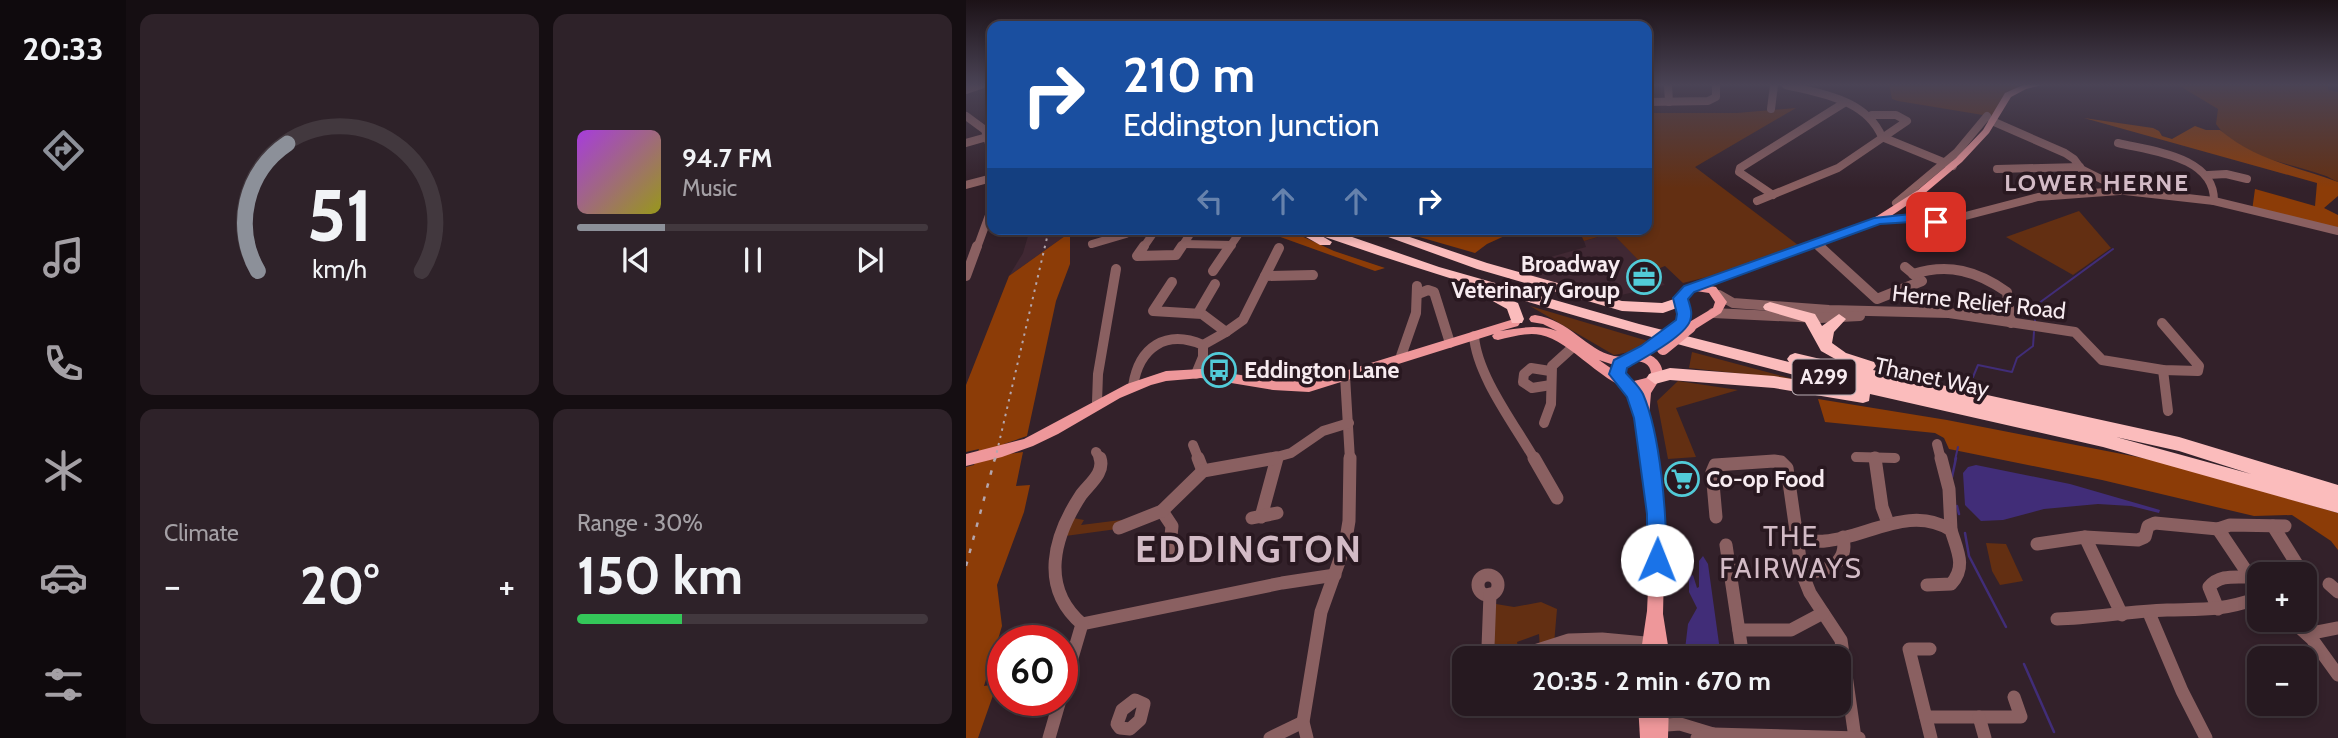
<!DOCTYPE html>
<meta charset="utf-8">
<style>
:root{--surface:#261920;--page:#2e2229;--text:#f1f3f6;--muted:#a4a0a5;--line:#42383e;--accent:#8c9099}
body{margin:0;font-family:Cabin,sans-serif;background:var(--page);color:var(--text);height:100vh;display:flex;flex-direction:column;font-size:26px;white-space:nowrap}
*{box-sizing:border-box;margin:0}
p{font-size:23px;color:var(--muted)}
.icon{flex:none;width:38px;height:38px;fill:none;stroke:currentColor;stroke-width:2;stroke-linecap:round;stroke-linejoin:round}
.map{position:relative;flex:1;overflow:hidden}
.panel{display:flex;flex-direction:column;gap:14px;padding:14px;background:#150e12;width:840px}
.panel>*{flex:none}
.banner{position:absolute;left:21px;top:21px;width:665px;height:214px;border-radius:14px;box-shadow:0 4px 10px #0003,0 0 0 2px var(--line);background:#1a4fa0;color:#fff;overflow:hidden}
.controls{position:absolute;left:1281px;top:562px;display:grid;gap:14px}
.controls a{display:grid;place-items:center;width:70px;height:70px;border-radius:14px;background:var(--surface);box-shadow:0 4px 10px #0003,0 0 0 2px var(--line);font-size:35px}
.speed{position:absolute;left:21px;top:625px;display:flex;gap:14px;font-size:35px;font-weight:700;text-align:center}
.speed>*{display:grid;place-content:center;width:91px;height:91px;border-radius:50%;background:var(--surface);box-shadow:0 4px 10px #0003,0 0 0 2px var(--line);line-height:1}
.speed .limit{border:10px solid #d22;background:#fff;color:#111}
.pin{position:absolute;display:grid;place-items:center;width:60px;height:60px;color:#fff;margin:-30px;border-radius:14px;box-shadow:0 4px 10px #0006}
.me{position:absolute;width:77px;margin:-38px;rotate:1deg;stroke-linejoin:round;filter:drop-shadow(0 0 5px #0008)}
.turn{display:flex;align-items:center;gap:24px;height:147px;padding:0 21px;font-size:32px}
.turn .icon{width:91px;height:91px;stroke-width:2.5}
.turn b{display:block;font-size:49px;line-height:60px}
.lanes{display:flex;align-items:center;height:66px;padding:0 21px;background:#0003;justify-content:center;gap:35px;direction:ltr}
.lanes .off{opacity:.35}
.big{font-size:52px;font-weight:700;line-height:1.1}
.panel .card{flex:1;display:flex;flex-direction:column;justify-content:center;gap:10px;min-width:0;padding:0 24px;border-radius:14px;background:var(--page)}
.panel .dial{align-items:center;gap:0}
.dial svg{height:182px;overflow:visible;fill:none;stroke:var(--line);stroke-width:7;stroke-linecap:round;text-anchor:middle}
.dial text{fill:var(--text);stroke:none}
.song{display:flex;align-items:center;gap:21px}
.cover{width:84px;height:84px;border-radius:10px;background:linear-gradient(135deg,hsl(280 70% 55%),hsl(60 70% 35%))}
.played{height:7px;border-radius:4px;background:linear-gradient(90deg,var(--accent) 25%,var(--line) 25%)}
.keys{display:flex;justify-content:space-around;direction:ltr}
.heat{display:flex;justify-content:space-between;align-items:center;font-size:38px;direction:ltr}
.charge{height:10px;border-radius:5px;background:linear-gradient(90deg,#34c759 30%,var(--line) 0)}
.panel .tiles{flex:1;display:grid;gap:14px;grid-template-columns:repeat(2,1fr)}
.trip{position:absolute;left:486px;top:646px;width:399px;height:70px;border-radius:14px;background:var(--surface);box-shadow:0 4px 10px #0003,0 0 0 2px var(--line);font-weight:700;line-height:70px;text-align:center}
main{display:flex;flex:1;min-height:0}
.tabs{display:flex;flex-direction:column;width:126px;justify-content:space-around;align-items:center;background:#0f0a0d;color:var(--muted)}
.tabs .icon{width:49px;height:49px}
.tabs .selected{color:var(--accent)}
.tabs b{font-size:32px;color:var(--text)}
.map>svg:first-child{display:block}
.built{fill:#402833}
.green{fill:#632f12}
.forest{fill:#8c3c07}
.water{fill:#412d78}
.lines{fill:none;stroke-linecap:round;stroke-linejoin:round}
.stream-far1{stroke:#412d78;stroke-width:2}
.stream{stroke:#412d78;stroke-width:2.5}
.minor-far2{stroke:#8a6061;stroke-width:8}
.minor-far1{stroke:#8a6061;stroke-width:10}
.minor{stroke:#8a6061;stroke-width:13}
.major{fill:#ee979a;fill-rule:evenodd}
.highway{fill:#fbbcbc;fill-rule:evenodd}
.rail-far1{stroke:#b4a6ad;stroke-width:2;stroke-dasharray:2.5 5;stroke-linecap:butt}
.rail{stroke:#b4a6ad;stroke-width:2.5;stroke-dasharray:4.5 9;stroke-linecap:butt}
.major-bridge{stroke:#ee979a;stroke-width:12}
.wall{fill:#554a58}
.shaded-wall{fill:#453c47}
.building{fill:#635666;stroke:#453c47;stroke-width:2}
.route{fill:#1a73e8;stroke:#114b97;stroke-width:2}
.labels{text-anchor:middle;stroke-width:7;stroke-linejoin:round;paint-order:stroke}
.shield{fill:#291820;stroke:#b9acb2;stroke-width:2}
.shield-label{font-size:21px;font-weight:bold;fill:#f7ebf0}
.poi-label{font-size:23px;font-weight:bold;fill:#f7ebf0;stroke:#291820;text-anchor:start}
.street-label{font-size:23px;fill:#f7ebf0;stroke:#291820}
.far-district-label{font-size:24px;font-weight:bold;letter-spacing:2px;fill:#d3bbc6;stroke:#291820}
.near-neighbourhood-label{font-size:28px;letter-spacing:2px;fill:#d3bbc6;stroke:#291820}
.near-district-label{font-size:37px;font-weight:bold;letter-spacing:2px;fill:#d3bbc6;stroke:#291820}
</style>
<main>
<nav class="tabs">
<b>20:33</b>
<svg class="icon selected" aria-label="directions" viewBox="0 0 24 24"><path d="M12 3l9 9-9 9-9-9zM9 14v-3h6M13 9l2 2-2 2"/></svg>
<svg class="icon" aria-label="music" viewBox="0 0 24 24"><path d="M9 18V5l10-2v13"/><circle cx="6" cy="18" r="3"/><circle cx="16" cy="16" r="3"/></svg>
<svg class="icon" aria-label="phone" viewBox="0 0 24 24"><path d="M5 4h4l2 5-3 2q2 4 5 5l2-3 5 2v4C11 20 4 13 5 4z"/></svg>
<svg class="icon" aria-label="climate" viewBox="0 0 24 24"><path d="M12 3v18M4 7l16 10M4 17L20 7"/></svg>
<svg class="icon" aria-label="car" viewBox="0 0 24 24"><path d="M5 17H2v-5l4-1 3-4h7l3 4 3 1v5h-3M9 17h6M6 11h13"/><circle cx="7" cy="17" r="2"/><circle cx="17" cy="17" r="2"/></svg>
<svg class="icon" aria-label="filters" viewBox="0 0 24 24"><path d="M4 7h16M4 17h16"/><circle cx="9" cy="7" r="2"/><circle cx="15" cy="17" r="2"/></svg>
</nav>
<section class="panel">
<div class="tiles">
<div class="card dial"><svg viewBox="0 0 100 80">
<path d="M14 69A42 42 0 1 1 86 69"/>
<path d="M14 69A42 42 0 0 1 27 13" stroke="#8c9099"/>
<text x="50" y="56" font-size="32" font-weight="700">51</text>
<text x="50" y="72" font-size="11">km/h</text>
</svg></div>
<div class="card">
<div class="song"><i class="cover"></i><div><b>94.7 FM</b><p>Music</p></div></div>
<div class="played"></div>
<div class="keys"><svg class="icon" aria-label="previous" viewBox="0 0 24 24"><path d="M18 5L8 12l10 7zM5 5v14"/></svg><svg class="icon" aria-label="pause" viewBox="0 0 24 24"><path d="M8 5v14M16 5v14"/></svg><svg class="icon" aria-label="next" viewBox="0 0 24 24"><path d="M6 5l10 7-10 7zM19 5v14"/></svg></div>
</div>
<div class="card"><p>Climate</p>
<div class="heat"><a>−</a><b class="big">20°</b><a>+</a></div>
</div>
<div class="card"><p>Range · 30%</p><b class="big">150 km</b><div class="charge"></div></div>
</div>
</section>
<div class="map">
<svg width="1372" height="738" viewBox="0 0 1372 738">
<rect width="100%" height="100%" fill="#33212a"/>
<g class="built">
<polygon points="64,229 103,229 104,236 99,236 43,276 57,253"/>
<polygon points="646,233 699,285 651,296 646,291 630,296 566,277 557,270 588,256 620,247 618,241"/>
</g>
<g class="green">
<polygon points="923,85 1051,85 1053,87 1029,117 932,101 926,99"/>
<path d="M1212,85h150v5l10,2v90c-5,-2 -10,-6 -15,-7 -38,-14 -82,-16 -107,-51l2,-15z"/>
<polygon points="830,108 729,167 832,245 761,272 717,283 699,266 684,272 646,233 618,241 612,229 681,229 681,113 771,113"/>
<polygon points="1113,211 1145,248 1107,275 1040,237"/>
<polygon points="564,306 682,341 668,351 648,355"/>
<polygon points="726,352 831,380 723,368"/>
<polygon points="712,381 772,390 710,408 730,457 702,459 691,401"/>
<polygon points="102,517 118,520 115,525 155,520 151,529 92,537"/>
<polygon points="1020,543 1040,544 1057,581 1034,585 1026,571"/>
<polygon points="575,602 591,609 588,644 574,649 573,634 551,642 554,656 530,658 524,603 548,607"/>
</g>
<g class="forest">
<path d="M1118,118l69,10 6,3 3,5 10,3 23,-13 11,4h14c35,30 75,36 118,52v14l-14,12 14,7v15l-86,-19 3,-22 60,17 2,-23z"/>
<polygon points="292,229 320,229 368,251 419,268 409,271"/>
<polygon points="554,229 521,244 509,253 429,230"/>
<polygon points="99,236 104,236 104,264 90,301 61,436 38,444 35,455 57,452 50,486 64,485 58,512 31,585 36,626 18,686 31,684 12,738 0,738 0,467 8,465 13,449 0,452 0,385 43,276"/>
<polygon points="852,399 981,420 1192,461 1372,513 1372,550 1365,541 1326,515 1288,516 1136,480 983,449 978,438 969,433 859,422"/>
</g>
<g class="water">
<polygon points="1010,465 1104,484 1194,510 1193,513 1165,506 1132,504 1078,509 1037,520 1015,521 999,505 997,473 1002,467"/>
<polygon points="737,556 742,564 755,658 718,658 722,624 731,608 723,592 723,577 727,575 731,588 733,587 733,561"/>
</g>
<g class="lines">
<g class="stream-far1">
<polyline points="1069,321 1069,306 1147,249"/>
<polyline points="1007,377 1012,365 1046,372 1051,358 1067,346 1068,332"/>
<polyline points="989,460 992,447"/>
</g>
<g class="stream">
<polyline points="986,477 990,458"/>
<polyline points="991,506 993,514"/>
<polyline points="999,533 1003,556 1040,627"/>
<polyline points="1058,664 1088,732"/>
</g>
<g class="minor-far2">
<polyline points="702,85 703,102"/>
<path d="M820,85c36,9 80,14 96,52l71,29"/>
<polyline points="0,90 15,85"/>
<polyline points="681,102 742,101 750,97 750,85"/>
<polyline points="805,109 808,85"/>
<polyline points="0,116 19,130 26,154"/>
<polyline points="1026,121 1099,153 1108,159 1119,174"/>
<polyline points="0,143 21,137"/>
<path d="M1152,143c33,8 97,13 96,58"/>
<polyline points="1031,169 1114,167"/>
<polyline points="1117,170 1159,191 1248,201 1372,231"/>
<polyline points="1242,175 1260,174 1281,179"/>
<polyline points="0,185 26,178"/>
<polyline points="807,195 773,172 774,168 878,103"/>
<polyline points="791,201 872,168 941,121 930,115 906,115"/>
<polyline points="930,203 991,152 1021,116"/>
<polyline points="912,220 945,218 980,221 1072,197 1153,191"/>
<polyline points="126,244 160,234"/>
<polyline points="218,244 266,245"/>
<polyline points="851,244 855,248"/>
<polyline points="11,248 26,207"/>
<polyline points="177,248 188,232 226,231 215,248"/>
<polyline points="263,248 274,232"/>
</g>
<g class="minor-far1">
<polyline points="178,246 171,256 210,255 216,246"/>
<polyline points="853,246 911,299 956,281 939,267"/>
<polyline points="247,271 264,246"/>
<path d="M947,274c36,-11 64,-3 94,18l4,31"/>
<polyline points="0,276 11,246"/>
<polyline points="299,276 313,248"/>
<polyline points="206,282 187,311 236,314 260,332 237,345"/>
<polyline points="452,294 462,290 468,292 484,343"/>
<polyline points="753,295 767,303 863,310 983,313 1109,332 1136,360 1197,370 1232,371 1233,366 1196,323"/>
<polyline points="232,313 249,284"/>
<polyline points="747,313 854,318 894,316"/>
<polyline points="260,332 277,320 299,276 347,275"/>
<path d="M508,336c3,40 41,89 61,124"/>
<polyline points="435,356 450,313 451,286"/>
<polyline points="1197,370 1202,411"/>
<polyline points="584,371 565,368 558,374 557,382 566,388 585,385"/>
<polyline points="379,376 384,460"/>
<path d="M167,386c6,-39 33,-57 70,-41v12l-7,17"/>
<polyline points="131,402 132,374 150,269"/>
<polyline points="578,423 585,404 586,366 607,347"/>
<polyline points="971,444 975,460"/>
<polyline points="227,445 233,460"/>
<polyline points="130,452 135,460"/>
<polyline points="890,457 929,458"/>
<polyline points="300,460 325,453 357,431 383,423"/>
</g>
<g class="minor">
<polyline points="232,458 237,471"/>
<polyline points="568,458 591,498"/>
<polyline points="909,458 916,507 922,523"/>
<polyline points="975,458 983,489 985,530"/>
<polyline points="196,511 206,526 203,556"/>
<polyline points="295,517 311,458"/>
<polyline points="750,517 746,472 749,465 808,461 815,462 821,468 836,573 844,593 875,640 889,738"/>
<polyline points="286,518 311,513"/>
<polyline points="1307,526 1337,574"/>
<polyline points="153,528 196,511 237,471 310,458"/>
<polyline points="1252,529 1293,590"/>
<polyline points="1119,537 1156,615"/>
<path d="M832,539c9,1 19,3 27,2 41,-3 85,-37 126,-11 6,20 16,37 0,54l-24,1"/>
<polyline points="1071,544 1119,537 1172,540 1179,537 1182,526 1189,523 1252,529 1264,525 1319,526"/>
<polyline points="760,545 777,658"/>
<path d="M836,573c23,-1 47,-8 41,-36"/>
<circle cx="522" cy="585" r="10"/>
<polyline points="1363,584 1372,592"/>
<polyline points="524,594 522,647 530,658"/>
<path d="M1252,609l-9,-22c10,-12 24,-10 39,-10"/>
<polyline points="1183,613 1216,691 1240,738"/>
<path d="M1091,619c37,-1 73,-8 110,-9 39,-1 53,1 92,-12"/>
<polyline points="1325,620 1346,639 1372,675"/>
<polyline points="116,624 316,583 369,575"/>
<polyline points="773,630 825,630 857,613"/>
<polyline points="1341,634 1372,628"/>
<polyline points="964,649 943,649 965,738"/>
<polyline points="546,658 603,640 636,639 690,644"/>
<path d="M96,692l20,-68c-43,-37 -28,-88 -1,-129 8,-11 24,-22 19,-37"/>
<polygon points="169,700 178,704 174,720 164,729 154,728 151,724 156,710"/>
<polyline points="960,717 1055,717 1048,697"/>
<polyline points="1013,717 1019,738"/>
<polyline points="688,726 714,724 747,734"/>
<polyline points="83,738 94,700"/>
<polyline points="304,738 337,722"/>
<polyline points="341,738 337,722 355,612 379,545 383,521 384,458"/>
<polyline points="731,738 747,734 893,738"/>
</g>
<g class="major">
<path d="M1057,85h19l-16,4 -15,8 -22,36 -27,29 -38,32 -42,28 -172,64 6,1 11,15 -6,11 -27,17h-8v-5l-6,3 -4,-1 -2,-3 5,-7 -5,-19 8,-10 192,-70 44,-28 38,-32 27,-28 22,-37zM730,291l13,2 6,9 -2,6 -27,16 5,-7 -5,-18 4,-5z"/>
<path d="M569,315c35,5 51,35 79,41 9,2 13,-3 21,-3 15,-2 27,7 28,21l-12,19 -2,24 16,108 -2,89 7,44h-30l7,-47 4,-86 -14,-108 4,-28c-28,7 -70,-49 -100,-54 -14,-3 -29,2 -43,5l-4,-1 -2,-3 2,-2 -185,58 -36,-2 -72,-12 -35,3 -15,4 -31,13 -62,36 -25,12 -31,11 -36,9v-12l58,-15 103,-55 39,-13 35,-2 72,11 36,2 205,-63 4,1 2,3 -2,3 -18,5c21,-3 36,-7 57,0l-14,-7 -12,-2 -2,-3 2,-3zM633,360l15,5 -2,4zM670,361c8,1 14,3 15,12l-5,5 -12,3 -9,-6v-7z"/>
<polygon points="672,704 703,704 702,738 674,738"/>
</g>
<g class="highway">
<path d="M326,229h37l110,38 200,57 150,38 -2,-3 3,-4 5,-2 51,12 -25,-14 -16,-29 -40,-12 -2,-3 2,-3 5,-2 45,12 7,12 17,-12 7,5 -12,13 -2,11 14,10 28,9 2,4 -3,4 306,67 159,48v28l-235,-66 -233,-53 -1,7 -6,2 -89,-15 -104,-8 -15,4 -8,-6 2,-4 21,-6 104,8 62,10c-173,-45 -345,-91 -514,-150l10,6 -2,3h-10zM1150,437l63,14 72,23z"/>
<polygon points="400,229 420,229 521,263 656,301 696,303 714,297 721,302 719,305 697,313 656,311 511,269"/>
<polygon points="530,294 552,303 558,319 556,323 546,323 541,309 523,299"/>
</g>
<polyline class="rail-far1" points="29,460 83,229"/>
<polyline class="rail" points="0,566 29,458"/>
<g class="major-bridge">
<polyline points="689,344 714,324"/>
<polyline points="697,349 724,327"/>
</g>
</g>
<polygon class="wall" points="669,268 688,275 688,281 675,284 669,274"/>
<polygon class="shaded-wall" points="688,275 688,281 675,284 675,278"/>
<polygon class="building" points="682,265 688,275 675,278 669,268"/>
<linearGradient id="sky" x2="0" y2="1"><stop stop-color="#1c1217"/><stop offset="0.45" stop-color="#4a4355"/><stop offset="1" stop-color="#4a4355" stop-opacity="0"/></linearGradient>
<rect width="1372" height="188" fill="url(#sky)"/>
<path class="route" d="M945,214l25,4 7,4 -7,4 -25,-4 -31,2 -186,68 -6,7c2,7 5,14 2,22 -6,16 -48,38 -63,47l-1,5c5,6 13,13 17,21 18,42 23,119 24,166l-3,6 -7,3 -7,-3 -3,-6v-46l-13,-96 -7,-21 -18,-23 5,-14 27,-14 35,-26 1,-6 -4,-16 11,-12 190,-68z"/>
<defs>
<g id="office-ring" transform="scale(1.75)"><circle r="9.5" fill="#291820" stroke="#52cbd8" stroke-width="1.5"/><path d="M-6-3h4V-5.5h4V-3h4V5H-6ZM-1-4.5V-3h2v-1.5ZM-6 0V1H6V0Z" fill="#52cbd8"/></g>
<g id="bus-ring" transform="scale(1.75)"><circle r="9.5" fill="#291820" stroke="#52cbd8" stroke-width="1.5"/><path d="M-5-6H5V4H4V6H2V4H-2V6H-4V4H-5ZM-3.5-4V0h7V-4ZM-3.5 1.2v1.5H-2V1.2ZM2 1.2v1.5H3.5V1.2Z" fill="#52cbd8"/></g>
<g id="supermarket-ring" transform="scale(1.75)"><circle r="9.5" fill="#291820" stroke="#52cbd8" stroke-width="1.5"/><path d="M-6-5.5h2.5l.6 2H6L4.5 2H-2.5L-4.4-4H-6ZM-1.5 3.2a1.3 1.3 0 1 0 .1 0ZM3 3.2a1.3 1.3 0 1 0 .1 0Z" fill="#52cbd8"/></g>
</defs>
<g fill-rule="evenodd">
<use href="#office-ring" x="678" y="277"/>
<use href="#bus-ring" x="253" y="370"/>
<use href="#supermarket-ring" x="716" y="479"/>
</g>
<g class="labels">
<rect class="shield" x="826.5" y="359.5" width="63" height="35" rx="5"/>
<g class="shield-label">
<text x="858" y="384">A299</text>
</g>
<g class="poi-label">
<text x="654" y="272" text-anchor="end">Broadway<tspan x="654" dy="26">Veterinary Group</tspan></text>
<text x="278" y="378">Eddington Lane</text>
<text x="740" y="487">Co-op Food</text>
</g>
<g class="street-label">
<text transform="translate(1013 302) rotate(6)" y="8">Herne Relief Road</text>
<text transform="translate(966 377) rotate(12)" y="8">Thanet Way</text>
</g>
<g class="far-district-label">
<text x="1131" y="191">LOWER HERNE</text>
</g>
<g class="near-neighbourhood-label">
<text x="825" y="546">THE<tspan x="825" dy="32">FAIRWAYS</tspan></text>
</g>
<g class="near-district-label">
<text x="283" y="562">EDDINGTON</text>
</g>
</g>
</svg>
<div class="controls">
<a>+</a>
<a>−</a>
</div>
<div class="speed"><div class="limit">60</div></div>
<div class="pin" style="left:970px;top:222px;background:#d93025"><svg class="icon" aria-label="arrive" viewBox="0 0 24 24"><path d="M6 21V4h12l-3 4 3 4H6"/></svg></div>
<svg class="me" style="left:691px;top:560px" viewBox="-20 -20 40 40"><circle r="19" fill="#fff"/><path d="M0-13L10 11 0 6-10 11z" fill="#1a73e8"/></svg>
<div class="trip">20:35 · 2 min · 670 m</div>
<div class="banner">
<div class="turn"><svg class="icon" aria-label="right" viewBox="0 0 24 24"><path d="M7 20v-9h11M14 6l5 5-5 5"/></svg><div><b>210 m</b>Eddington Junction</div></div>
<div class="lanes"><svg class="icon off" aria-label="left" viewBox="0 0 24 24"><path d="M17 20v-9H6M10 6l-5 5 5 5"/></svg><svg class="icon off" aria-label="ahead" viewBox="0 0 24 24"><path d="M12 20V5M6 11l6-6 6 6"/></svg><svg class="icon off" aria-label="ahead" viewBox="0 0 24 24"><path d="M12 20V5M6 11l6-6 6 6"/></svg><svg class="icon" aria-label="right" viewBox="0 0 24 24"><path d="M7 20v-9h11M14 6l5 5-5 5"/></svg></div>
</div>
</div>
</main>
